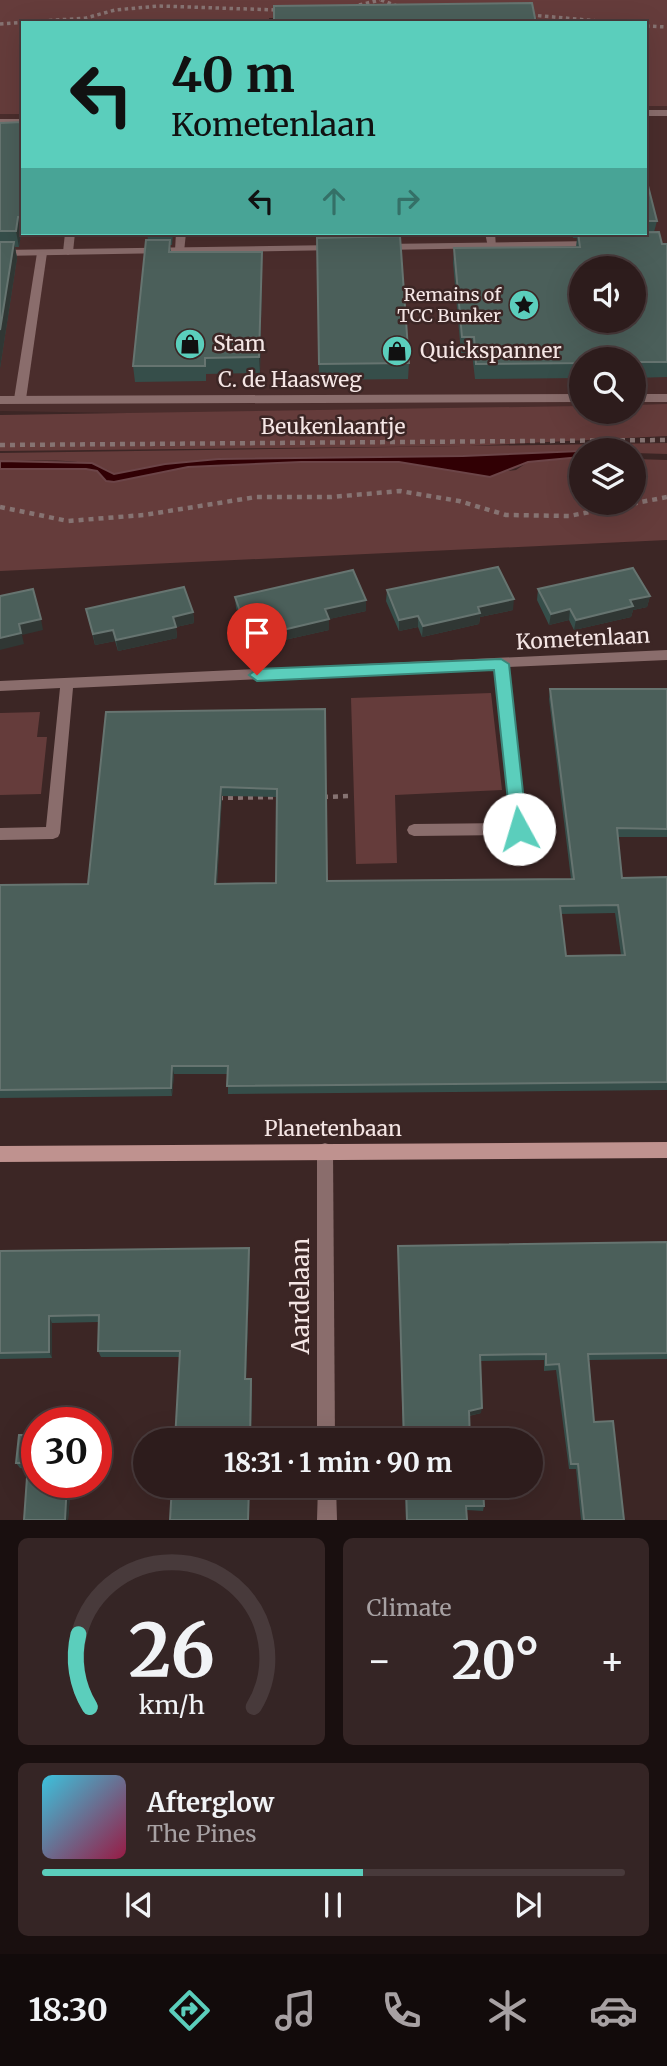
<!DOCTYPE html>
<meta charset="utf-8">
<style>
:root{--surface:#2d1c1c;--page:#352525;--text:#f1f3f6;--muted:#a7a1a3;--line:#483a3b;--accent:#5bcebc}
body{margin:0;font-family:Merriweather,serif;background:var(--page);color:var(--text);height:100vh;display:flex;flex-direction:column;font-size:26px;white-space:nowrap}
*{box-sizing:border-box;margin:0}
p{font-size:23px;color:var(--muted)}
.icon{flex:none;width:38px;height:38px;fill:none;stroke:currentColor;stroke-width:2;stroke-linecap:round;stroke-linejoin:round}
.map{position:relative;height:1520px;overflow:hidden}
.details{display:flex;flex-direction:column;gap:18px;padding:18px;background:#190f0f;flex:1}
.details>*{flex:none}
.banner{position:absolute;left:21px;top:21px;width:626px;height:214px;border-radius:0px;box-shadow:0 7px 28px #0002,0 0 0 2px var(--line);background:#5bcebc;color:#111;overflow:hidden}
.buttons{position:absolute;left:569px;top:256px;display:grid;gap:14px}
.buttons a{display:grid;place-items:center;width:77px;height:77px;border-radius:50%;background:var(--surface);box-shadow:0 7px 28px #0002,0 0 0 2px var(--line);font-size:35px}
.speed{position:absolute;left:21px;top:1407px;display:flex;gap:14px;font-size:35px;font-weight:700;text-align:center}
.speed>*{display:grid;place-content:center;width:91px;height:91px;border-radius:50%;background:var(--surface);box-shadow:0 7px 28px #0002,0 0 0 2px var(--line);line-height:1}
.speed .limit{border:10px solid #d22;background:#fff;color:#111}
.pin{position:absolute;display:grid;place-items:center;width:60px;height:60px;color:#fff;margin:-72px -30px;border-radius:50% 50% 50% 0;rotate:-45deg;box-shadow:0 0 7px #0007}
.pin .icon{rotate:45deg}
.me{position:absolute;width:77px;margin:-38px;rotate:354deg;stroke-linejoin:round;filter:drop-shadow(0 0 5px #0008)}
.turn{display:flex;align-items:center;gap:24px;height:147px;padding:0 35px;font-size:32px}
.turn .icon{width:91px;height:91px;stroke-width:2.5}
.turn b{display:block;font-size:49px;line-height:60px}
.lanes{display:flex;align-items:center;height:66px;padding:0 35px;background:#0003;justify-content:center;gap:35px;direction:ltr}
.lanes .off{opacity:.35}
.big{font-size:52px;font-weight:700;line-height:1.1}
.details .card{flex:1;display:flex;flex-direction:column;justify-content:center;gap:10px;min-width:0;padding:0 24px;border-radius:10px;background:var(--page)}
.details .dial{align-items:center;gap:0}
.dial svg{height:182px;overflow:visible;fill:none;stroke:var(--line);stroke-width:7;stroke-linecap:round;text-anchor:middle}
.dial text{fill:var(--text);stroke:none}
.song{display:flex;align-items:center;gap:21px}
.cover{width:84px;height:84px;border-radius:10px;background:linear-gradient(135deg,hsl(190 70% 55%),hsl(340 70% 35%))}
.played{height:7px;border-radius:4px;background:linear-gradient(90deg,var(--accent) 55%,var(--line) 55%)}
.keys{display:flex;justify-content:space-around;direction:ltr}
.heat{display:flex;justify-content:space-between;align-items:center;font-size:38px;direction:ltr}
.details .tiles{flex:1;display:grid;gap:18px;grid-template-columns:1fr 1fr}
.card:last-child{grid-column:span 2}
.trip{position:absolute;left:133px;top:1428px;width:410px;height:70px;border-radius:35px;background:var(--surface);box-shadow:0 7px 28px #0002,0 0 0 2px var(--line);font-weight:700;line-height:70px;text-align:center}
.tab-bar{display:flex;height:112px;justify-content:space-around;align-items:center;background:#120b0b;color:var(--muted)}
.tab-bar .icon{width:49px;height:49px}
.tab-bar .selected{color:var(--accent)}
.tab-bar b{font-size:32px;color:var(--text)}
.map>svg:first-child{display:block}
.built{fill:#4a2d2c;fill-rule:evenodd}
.green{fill:#653c3b}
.water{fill:#310004;stroke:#6c4548;stroke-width:2}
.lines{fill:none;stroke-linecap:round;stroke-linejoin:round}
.path-far1{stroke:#867372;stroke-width:3.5;stroke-dasharray:3.5 3.5;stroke-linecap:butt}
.path{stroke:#867372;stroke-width:4.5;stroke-dasharray:5 5;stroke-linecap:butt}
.lane{fill:#8a6d6c;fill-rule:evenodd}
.street{fill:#8a6d6c;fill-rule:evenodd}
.secondary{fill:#bf928f;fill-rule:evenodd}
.wall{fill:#364e4a;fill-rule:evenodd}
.shaded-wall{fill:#303734}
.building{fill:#4b5f5a;stroke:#667470;stroke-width:2;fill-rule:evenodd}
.route{fill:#5bcebc;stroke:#3b867a;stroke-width:2}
.labels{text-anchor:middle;stroke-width:5;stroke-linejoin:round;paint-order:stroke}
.far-poi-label{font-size:18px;fill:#f5e6e5;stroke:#3c2625;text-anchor:end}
.poi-label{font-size:21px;fill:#f5e6e5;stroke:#3c2625;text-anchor:start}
.street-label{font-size:21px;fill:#f5e6e5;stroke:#3c2625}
.near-street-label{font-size:24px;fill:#f5e6e5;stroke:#3c2625}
</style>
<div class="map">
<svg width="667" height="1520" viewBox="0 0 667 1520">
<rect width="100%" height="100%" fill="#3c2625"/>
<path class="built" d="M646,106h21v316l-667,-11v-297h23v119h623zM581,268h53v52h-53zM581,359h53v52h-53z"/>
<g class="green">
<polygon points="0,0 667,0 667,106 646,106 646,23 538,23 536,17 269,18 269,23 23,23 23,114 0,114"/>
<polygon points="667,404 667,436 470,446 0,451 0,415 581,406 581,411 634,411 634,405"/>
<path d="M667,443v11l-33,-1v-3l-171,6 -245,3 -53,5 -51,10c-23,-19 -84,-12 -114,-13v-8z"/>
<polygon points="581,457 581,502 634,502 634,459 667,460 667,540 0,571 0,469 86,469 97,471 106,481 114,482 188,467 301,462 399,462 459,469 475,475 516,470 528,462"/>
<polygon points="491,693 502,790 395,795 397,863 356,864 351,698"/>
<polygon points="40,712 37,737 47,737 41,794 0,795 0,713"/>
</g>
<polygon class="water" points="581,451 581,457 528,462 490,477 399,462 301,462 188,467 114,482 106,481 97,471 86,469 0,469 0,461 92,463 114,474 165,464 218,459 463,456"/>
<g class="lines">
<g class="path-far1">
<polyline points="381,0 397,6"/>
<polyline points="359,5 380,0"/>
<polyline points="531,15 621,23"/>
<polyline points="0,24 86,18 115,10 159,6 277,10"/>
<polyline points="646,26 667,27"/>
</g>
<g class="path">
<polyline points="0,445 667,440"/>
<polyline points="0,507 68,521 144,515 256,497 331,497 400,491 459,501 506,515 569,516 667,497"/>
<polyline points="323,797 350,796"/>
<polyline points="218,798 282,797"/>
</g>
<g class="lane">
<polygon points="65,233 75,233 73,252 68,255 63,252"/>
<polygon points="176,233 186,233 184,252 176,252 175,250"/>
<polygon points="485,233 495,233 496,247 488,247"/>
<polygon points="42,250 47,253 26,399 20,403 14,399 37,253"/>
</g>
<g class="street">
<rect x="646" y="110" width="21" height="6"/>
<rect x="0" y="119" width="23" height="6"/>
<polygon points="594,241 599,244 598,246 383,250 378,247 383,244"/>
<polygon points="335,245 340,248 339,250 0,256 0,250"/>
<polygon points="581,394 581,402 0,404 0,396"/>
<rect x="634" y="394" width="33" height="8"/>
<polygon points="667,650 667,660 508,667 526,829 524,833 519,835 414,836 409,834 407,830 409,826 414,824 511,823 495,668 73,688 60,833 58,837 53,839 0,840 0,828 46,827 60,688 0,691 0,681"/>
<polygon points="325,1143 331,1145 333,1151 335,1440 317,1440 317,1151 319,1145"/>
<polygon points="318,1486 336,1486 337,1520 317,1520"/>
</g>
<polygon class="secondary" points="667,1142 667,1158 0,1162 0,1146"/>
</g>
<g class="wall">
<polygon points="23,122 23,233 63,233 21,234 19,247 15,247 17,258 0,368 0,123"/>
<polygon points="646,178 657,221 654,232 662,244 667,244 667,377 634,378 634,359 581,359 581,378 475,379 472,353 461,353 453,263 454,248 576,247 577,238 573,238 573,233 646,233"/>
<polygon points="147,233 173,233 172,245 170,245 171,252 262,267 260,373 206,374 206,381 135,382 133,366 148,240"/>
<polygon points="317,233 399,233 409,363 408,379 319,380"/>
<polygon points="538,589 650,596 647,607 633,610 631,617 574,630 569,620 549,625 537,600"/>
<polygon points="387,590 513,610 480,617 479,624 422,637 418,627 399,631 386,601"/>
<polygon points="235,597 366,600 366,611 329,619 329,630 271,643 267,634 246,639 236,608"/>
<polygon points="86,609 193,612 194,623 176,627 177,638 118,651 115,641 95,645"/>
<path d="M550,689h117v148h-49l4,41 45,-1v213l-439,4v-20h-54l-2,22 -172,2v-213l88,-1 237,-175 2,172 244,-2 -22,-180zM222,796l55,1 -1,86 -59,1zM615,913l6,42 -55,1 -5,-42z"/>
<polygon points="667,1242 667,1359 589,1360 594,1422 624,1520 581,1520 576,1469 569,1469 556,1370 544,1371 544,1360 480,1361 481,1413 469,1416 470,1440 403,1440 398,1246"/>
<polygon points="249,1248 250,1255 246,1379 252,1384 251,1440 175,1440 180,1357 101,1357 98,1351 99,1322 52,1323 52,1358 0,1359 0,1251"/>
<polygon points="19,1435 37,1435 37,1482 71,1482 68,1520 24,1520 28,1469 20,1468 16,1463"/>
<polygon points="405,1486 483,1486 484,1506 483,1511 467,1510 467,1520 406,1520"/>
</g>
<g class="shaded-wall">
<polygon points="18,217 21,234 19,247 16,231"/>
<polygon points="14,242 17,258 0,368 0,330"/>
<polygon points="262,252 262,267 260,373 259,357"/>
<polygon points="650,596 647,607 633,610 631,617 574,630 576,620 630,600"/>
<polygon points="514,599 513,610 480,617 479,624 422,637 423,626 478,607"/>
<polygon points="366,600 366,611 325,620 325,609"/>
<polygon points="570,609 569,620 549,625 551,614"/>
<polygon points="193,612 194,623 176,627 177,638 118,651 116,640 173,617"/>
<polygon points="418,616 418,627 399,631 399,620"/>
<polygon points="41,619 43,630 22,635 24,644 0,650 0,638 19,624"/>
<polygon points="329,619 329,630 271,643 270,633"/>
<polygon points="267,623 267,634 246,639 246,628"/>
<polygon points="113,630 115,641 95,645 93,634"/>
<polygon points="221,787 222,796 216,893 215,884"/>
<polygon points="172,1066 174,1074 172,1096 171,1088"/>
<polygon points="249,1248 250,1255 246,1385 245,1379"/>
<polygon points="49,1316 52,1323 52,1358 49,1352"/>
<polygon points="251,1379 251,1440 250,1440"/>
<polygon points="482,1408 481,1413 467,1416 469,1411"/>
<polygon points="67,1482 71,1482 68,1520 65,1520"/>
<polygon points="249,1486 250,1486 249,1520 248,1520"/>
</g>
<g class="building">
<polygon points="532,3 536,23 274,23 274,6"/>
<polygon points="23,122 23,217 18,217 16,231 0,231 0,123"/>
<polygon points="646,178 657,221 646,221"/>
<path d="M659,232l3,12h5v118h-33v-3h-53v4l-105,1 -2,-27h-12l-8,-89 126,-1 -2,-14zM581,268h53v52h-53z"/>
<polygon points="400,236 409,363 319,364 317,238"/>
<polygon points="146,240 170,240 169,252 262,252 259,357 205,358 205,366 133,366"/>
<polygon points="0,242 14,242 0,330"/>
<polygon points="498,567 514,599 478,607 480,613 423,626 418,616 399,620 387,590"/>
<polygon points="633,568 650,596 630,600 633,606 576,620 570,609 551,614 538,589"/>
<polygon points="353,570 366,600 325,609 329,619 270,633 267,623 246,628 235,597"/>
<polygon points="184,587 193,612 173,617 176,627 116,640 113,630 93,634 86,609"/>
<polygon points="33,589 41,619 19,624 21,633 0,638 0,596"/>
<path d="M550,689h117v140l-50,-1 5,50 45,-1v205l-440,4 1,-20h-56l-1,22 -171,2v-205l88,-1 18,-172 219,-3 2,172 247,-2zM221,787l56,2 -1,94 -61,1zM618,905l7,50 -59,1 -6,-50z"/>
<polygon points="667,1242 667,1353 588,1354 594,1422 613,1421 624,1520 584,1520 578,1464 571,1464 559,1364 546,1365 546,1354 480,1355 482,1408 469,1411 470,1440 404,1440 398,1246"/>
<polygon points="249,1248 245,1379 251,1379 250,1440 175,1440 180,1351 98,1351 99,1315 49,1316 49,1352 0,1353 0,1251"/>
<polygon points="19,1435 37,1435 37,1482 67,1482 65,1520 24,1520 28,1463 16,1463"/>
<polygon points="172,1486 249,1486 248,1520 170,1520"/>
<polygon points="406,1486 483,1486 484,1506 466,1506 467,1520 407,1520"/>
</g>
<polygon class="route" points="501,659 509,664 527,829 519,835 511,829 494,670 257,681 249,675 257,669"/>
<defs>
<g id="sight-disc" transform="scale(1.575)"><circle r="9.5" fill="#5bcebc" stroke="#3c2625"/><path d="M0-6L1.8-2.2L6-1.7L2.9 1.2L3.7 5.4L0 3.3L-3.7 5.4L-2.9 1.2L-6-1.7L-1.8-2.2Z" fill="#111"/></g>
<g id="shop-disc" transform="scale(1.575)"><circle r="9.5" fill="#5bcebc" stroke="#3c2625"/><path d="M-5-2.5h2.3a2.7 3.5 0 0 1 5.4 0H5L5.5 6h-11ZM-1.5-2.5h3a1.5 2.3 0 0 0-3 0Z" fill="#111"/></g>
</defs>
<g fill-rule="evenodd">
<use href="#sight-disc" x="524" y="305"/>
<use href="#shop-disc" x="190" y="344"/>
<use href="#shop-disc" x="397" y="351"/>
</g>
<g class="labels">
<g class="far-poi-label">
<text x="501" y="301">Remains of<tspan x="501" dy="21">TCC Bunker</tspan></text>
</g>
<g class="poi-label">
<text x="213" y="351">Stam</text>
<text x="420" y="358">Quickspanner</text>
</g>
<g class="street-label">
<text x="290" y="387">C. de Haasweg</text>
<text x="333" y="434">Beukenlaantje</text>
<text transform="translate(583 639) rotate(-3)" y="7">Kometenlaan</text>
<text x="333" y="1136">Planetenbaan</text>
</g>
<g class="near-street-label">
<text transform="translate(301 1296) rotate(-90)" y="8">Aardelaan</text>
</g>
</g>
</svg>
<div class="buttons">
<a><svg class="icon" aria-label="sound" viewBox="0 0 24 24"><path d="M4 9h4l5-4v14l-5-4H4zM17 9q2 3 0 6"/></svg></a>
<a><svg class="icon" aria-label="search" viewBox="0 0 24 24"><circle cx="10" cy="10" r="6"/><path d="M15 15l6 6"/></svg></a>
<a><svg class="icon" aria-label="layers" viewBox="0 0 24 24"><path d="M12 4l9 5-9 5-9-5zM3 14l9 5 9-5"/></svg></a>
</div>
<div class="speed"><div class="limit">30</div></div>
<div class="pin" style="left:257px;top:675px;background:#d93025"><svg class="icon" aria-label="arrive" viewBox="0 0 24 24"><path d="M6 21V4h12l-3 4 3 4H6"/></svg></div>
<svg class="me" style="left:519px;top:829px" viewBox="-20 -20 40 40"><circle r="19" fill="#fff"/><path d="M0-13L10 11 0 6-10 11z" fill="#5bcebc"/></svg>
<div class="trip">18:31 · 1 min · 90 m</div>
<div class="banner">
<div class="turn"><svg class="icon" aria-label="left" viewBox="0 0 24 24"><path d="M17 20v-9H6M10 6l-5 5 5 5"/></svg><div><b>40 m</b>Kometenlaan</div></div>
<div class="lanes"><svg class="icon" aria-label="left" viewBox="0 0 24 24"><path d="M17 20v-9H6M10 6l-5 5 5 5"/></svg><svg class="icon off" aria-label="ahead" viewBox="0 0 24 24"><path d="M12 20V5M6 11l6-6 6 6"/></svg><svg class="icon off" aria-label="right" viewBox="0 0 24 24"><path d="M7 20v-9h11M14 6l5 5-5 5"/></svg></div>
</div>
</div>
<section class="details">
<div class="tiles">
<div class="card dial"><svg viewBox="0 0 100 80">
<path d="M14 69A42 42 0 1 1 86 69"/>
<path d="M14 69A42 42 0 0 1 9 37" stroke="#5bcebc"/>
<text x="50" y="56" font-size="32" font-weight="700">26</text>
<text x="50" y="72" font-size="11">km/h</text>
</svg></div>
<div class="card"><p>Climate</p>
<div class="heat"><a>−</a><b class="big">20°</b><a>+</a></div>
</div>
<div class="card">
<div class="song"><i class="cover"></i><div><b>Afterglow</b><p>The Pines</p></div></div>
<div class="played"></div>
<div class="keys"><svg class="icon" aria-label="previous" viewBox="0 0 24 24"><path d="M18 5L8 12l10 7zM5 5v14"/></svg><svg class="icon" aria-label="pause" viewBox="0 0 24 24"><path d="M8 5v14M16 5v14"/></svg><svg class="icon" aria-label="next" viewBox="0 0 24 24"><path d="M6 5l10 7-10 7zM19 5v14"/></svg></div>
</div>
</div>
</section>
<nav class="tab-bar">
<b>18:30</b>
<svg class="icon selected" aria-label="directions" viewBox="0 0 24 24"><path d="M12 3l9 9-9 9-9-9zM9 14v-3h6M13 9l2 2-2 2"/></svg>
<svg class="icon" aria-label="music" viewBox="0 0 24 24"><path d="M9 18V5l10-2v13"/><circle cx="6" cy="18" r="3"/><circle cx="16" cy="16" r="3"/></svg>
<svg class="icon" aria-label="phone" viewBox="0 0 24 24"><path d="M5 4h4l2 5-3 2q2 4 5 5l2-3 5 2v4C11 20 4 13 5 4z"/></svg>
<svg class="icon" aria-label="climate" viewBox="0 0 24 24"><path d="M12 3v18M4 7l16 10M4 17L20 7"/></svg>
<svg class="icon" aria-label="car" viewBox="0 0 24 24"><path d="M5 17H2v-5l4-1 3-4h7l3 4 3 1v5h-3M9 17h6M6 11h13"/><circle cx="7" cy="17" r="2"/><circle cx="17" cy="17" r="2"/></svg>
</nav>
